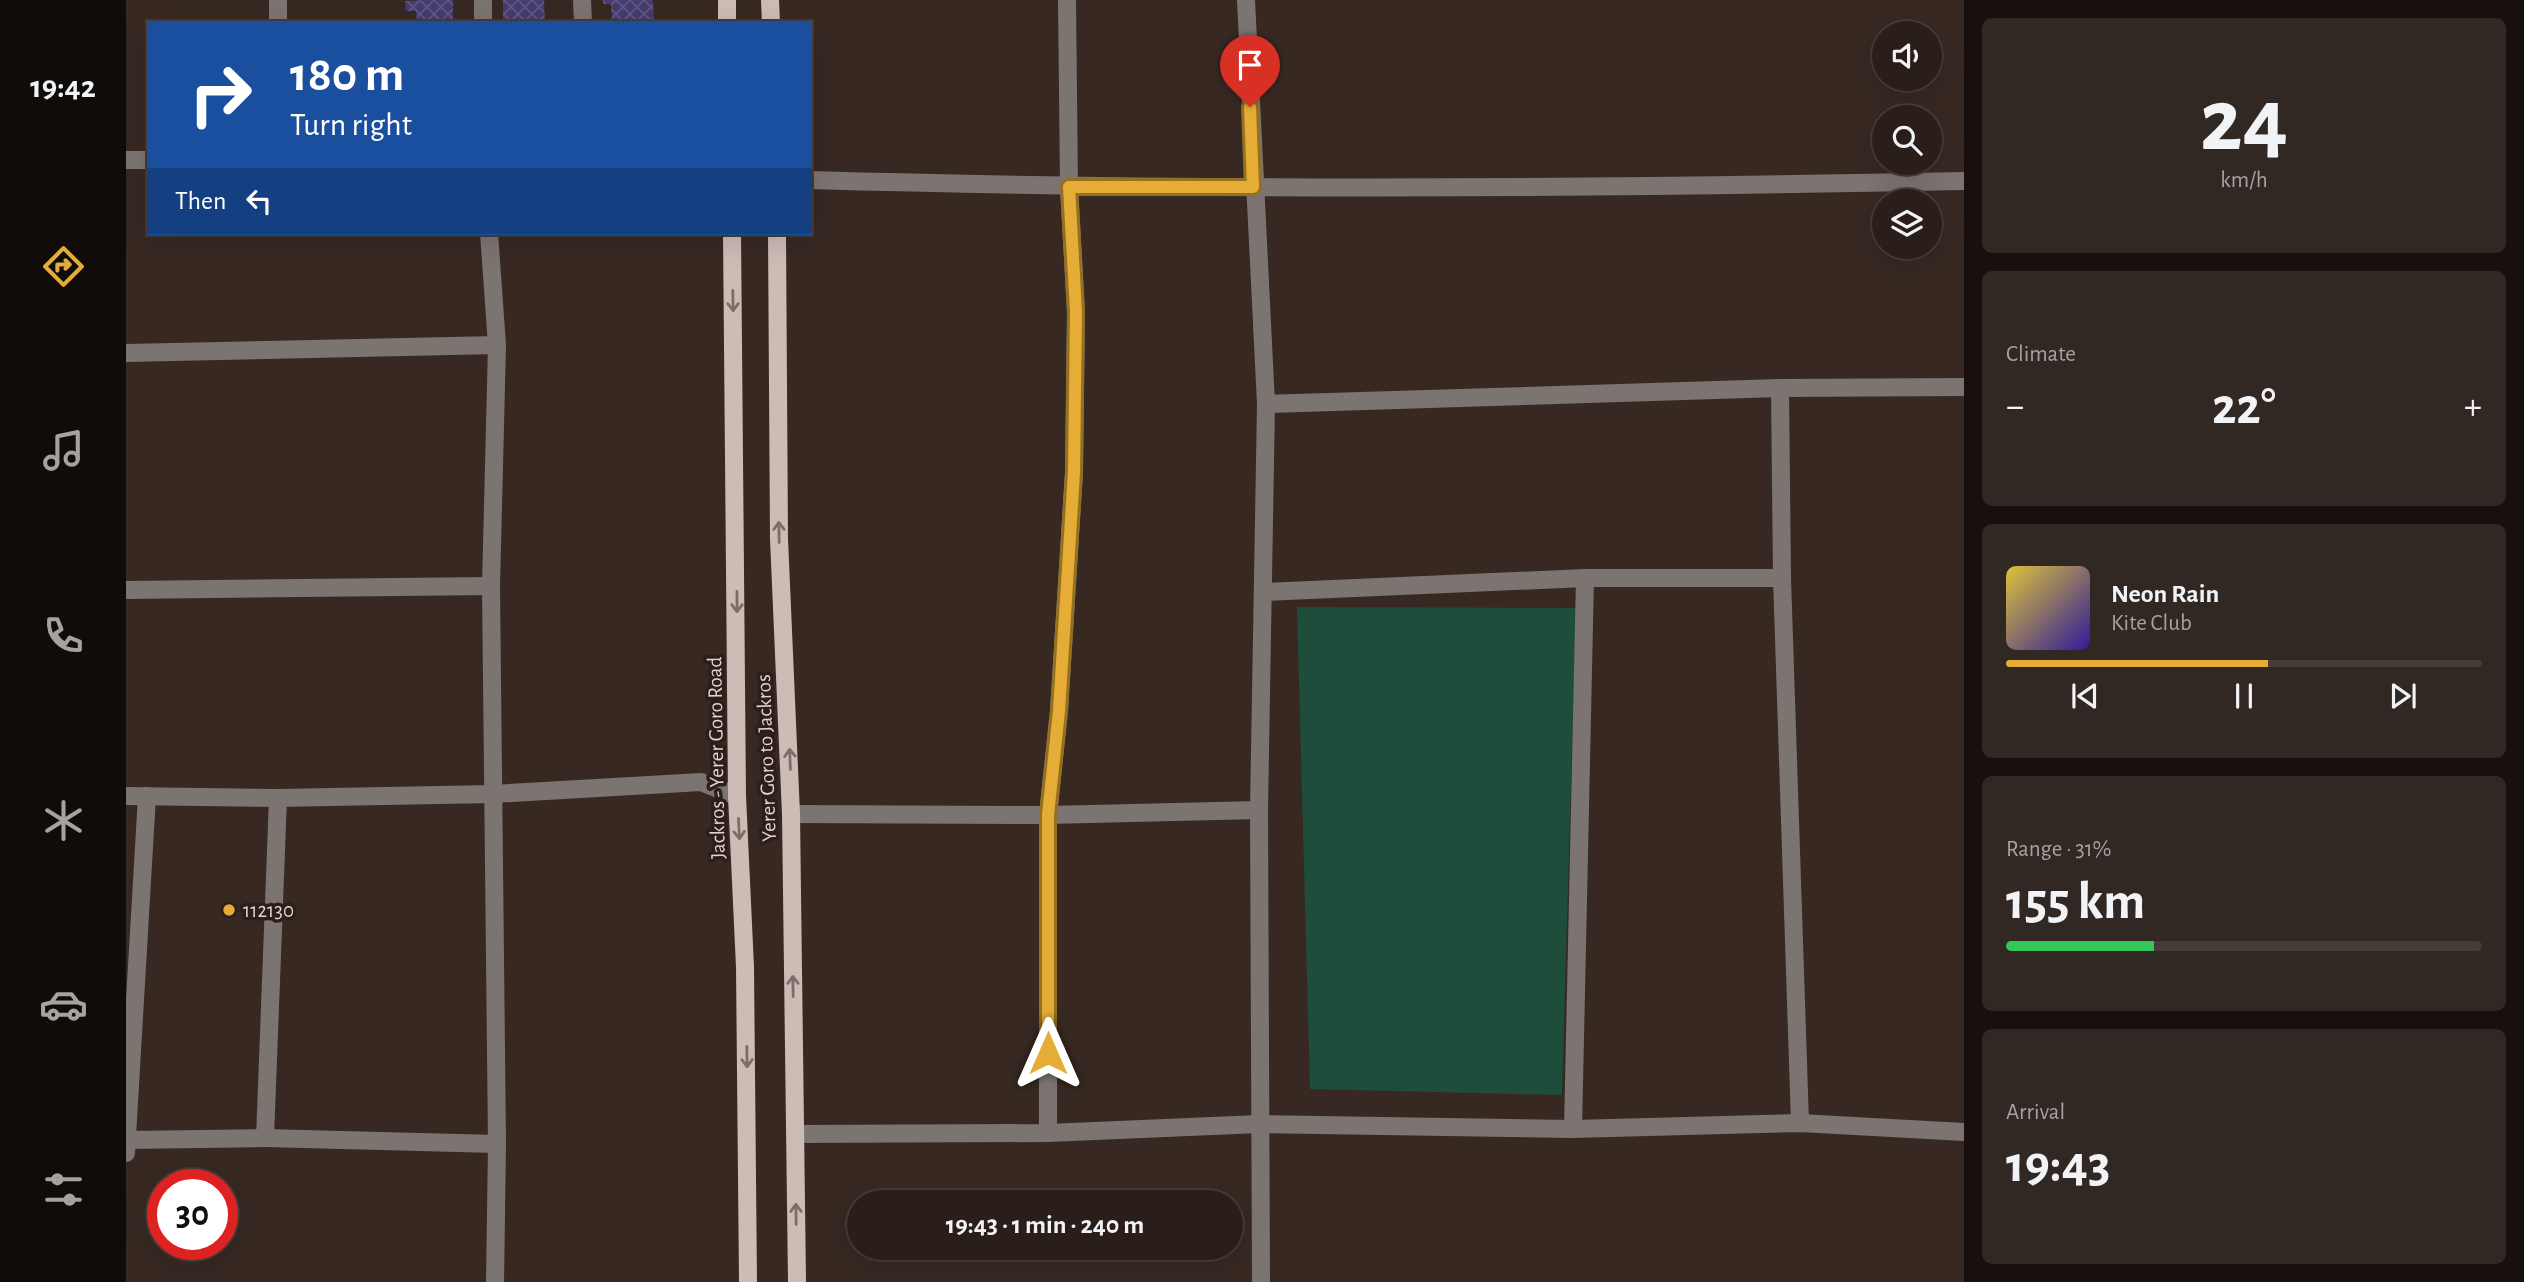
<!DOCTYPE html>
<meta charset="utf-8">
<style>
:root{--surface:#291e1a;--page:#312723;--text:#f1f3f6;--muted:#a5a2a2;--line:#453c39;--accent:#e5ad35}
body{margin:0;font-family:"Alegreya Sans",sans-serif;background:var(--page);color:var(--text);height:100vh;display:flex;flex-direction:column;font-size:26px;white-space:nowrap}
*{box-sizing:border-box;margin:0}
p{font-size:23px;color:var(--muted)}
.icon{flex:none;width:38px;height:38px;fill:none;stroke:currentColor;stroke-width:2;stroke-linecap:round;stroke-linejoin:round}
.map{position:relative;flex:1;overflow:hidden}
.side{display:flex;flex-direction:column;gap:18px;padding:18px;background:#17100e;width:560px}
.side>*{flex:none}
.guide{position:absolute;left:21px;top:21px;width:665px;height:214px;border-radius:0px;box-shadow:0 7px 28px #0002,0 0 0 2px var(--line);background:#1a4fa0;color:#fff;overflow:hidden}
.fabs{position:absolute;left:1746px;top:21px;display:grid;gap:14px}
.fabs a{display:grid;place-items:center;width:70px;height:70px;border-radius:50%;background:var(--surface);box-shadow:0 7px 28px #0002,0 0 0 2px var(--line);font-size:35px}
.speed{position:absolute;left:21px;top:1169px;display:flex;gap:14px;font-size:35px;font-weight:700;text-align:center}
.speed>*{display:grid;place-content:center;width:91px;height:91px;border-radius:50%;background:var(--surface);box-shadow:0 7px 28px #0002,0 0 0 2px var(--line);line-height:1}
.speed .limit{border:10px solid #d22;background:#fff;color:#111}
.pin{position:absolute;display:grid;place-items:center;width:60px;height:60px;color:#fff;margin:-72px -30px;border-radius:50% 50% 50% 0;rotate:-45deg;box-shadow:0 0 7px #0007}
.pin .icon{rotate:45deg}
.me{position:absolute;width:77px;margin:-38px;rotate:0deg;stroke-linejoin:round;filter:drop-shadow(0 0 5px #0008)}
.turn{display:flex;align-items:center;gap:24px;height:147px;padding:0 28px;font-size:32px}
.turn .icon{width:91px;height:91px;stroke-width:2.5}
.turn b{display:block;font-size:49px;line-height:60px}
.then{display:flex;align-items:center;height:66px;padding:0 28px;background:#0003;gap:14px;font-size:26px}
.big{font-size:52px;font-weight:600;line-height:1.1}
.side .tile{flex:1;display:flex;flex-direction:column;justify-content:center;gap:10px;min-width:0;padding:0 24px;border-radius:10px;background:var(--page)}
.side .dial{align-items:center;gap:0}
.dial b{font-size:91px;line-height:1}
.song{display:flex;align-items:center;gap:21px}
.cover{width:84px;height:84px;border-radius:10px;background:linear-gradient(135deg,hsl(50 70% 55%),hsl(250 70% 35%))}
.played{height:7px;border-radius:4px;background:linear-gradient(90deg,var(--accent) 55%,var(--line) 55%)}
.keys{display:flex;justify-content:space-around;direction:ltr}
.heat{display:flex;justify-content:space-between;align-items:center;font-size:38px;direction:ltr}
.charge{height:10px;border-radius:5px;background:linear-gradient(90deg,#34c759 31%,var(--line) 0)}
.trip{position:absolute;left:721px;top:1190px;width:396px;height:70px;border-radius:35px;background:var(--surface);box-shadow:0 7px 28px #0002,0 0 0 2px var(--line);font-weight:600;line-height:70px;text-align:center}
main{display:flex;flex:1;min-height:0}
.tab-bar{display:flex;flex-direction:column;width:126px;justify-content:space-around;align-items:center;background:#100c0a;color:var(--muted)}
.tab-bar .icon{width:49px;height:49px}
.tab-bar .selected{color:var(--accent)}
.tab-bar b{font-size:32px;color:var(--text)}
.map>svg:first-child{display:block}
.green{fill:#1e4e3b}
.building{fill:url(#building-cross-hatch)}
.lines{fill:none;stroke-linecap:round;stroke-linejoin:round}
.minor{stroke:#7c7471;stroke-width:18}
.major{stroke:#cdbbb6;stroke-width:18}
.oneway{stroke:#7d6c68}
.route-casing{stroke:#957022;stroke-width:18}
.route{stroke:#e5ad35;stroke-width:12}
.poi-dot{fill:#e5ad35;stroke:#2d1e19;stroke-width:2.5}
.labels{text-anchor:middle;stroke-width:7;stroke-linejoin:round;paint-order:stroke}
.street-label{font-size:21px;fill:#ded4d0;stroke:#2d1e19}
.poi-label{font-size:21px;fill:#ded4d0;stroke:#2d1e19;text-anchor:start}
</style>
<main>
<nav class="tab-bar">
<b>19:42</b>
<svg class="icon selected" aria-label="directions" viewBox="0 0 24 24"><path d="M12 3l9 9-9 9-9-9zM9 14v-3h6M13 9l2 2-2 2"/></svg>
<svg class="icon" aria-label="music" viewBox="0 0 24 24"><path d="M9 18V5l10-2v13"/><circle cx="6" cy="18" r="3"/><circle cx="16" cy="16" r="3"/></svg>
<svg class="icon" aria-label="phone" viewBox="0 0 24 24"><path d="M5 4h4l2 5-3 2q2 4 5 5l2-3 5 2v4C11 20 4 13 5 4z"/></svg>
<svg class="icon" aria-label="climate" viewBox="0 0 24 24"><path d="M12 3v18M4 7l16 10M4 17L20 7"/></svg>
<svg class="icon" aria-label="car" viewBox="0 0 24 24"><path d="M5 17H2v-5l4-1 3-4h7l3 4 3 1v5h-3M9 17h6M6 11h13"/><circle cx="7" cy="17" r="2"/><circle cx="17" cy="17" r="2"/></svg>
<svg class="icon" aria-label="filters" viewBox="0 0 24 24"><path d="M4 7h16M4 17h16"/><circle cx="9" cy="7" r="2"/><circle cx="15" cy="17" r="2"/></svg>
</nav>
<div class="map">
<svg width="1838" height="1282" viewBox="0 0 1838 1282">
<defs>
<pattern id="building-cross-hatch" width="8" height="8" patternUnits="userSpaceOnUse" patternTransform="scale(1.75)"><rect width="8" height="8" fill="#453c6f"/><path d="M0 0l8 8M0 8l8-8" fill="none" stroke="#5f5782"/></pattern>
</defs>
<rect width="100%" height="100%" fill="#372822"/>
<polygon class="green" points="1171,607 1450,608 1436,1095 1184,1089"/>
<g class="building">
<polygon points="300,0 327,0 327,19 291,23 290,11 280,11 279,1"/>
<polygon points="377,0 418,0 419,23 377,23"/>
<polygon points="477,0 527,0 528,23 486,23 485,4 477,4"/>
</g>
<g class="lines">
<g class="minor">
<polyline points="152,0 152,23"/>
<polyline points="357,0 357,23"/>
<polyline points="456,0 457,23"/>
<polyline points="1120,0 1140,404 1133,810 1135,1282"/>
<polyline points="0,160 23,160"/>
<path d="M684,180c385,11 769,9 1154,1"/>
<polyline points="363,233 371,345 365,586 371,1144 369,1282"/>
<polyline points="0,353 371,345"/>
<polyline points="1654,388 1656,578 1674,1123"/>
<polyline points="1140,404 1654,388 1838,387"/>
<polyline points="0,590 365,586"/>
<polyline points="1139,592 1459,578 1656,578"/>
<polyline points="0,796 152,798 367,794 575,782 611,796"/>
<polyline points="152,798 139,1138 371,1144"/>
<polyline points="665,814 922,815 1133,810"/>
<polyline points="1447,1129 1459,578"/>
<polyline points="922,1133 922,815 933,711 948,472 950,312 943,187 941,0"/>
<polyline points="669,1134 922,1133 1133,1124 1447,1129 1674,1123 1838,1132"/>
<polyline points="1,1140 139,1138"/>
<polyline points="0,1153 21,796"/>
</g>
<g class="major">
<polyline points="601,0 601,23"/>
<polyline points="644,0 645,23"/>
<polyline points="606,233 611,796 619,967 622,1282"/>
<polyline points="651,233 653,539 665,814 671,1282"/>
</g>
</g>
<defs><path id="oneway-shaft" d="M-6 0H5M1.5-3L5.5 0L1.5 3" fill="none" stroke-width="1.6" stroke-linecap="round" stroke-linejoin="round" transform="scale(1.75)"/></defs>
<g class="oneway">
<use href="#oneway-shaft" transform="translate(607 301) rotate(89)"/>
<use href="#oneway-shaft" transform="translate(653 532) rotate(-91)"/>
<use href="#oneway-shaft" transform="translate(611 602) rotate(90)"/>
<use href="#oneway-shaft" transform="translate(664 759) rotate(-92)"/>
<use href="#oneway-shaft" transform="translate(613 829) rotate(87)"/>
<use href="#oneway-shaft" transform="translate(667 986) rotate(-91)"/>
<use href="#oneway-shaft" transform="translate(621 1057) rotate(89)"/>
<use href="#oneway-shaft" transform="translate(670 1214) rotate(-91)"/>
</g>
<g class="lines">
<g class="route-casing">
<polyline id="route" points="922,1053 922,815 933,711 948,472 950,312 943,187 1127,187 1124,107"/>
</g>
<use href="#route" class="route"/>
</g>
<circle class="poi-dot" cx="103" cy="910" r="7"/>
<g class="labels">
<g class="street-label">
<text transform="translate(590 758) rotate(-91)" y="7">Jackros - Yerer Goro Road</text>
<text transform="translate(640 758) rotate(-92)" y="7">Yerer Goro to Jackros</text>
</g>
<g class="poi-label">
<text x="117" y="917">112130</text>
</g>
</g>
</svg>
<div class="fabs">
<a><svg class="icon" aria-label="sound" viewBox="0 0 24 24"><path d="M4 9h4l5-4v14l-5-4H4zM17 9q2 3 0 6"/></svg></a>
<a><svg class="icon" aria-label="search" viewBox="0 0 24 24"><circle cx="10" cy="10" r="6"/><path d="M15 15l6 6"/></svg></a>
<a><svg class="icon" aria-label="layers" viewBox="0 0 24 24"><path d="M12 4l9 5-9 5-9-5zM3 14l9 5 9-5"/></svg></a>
</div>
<div class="speed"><div class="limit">30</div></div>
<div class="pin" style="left:1124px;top:107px;background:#d93025"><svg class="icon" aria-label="arrive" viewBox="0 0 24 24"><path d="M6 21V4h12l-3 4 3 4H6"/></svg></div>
<svg class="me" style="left:922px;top:1053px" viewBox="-20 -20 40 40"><path d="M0-17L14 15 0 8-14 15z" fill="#e5ad35" stroke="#fff" stroke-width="4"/></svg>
<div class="trip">19:43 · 1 min · 240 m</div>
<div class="guide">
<div class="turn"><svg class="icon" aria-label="right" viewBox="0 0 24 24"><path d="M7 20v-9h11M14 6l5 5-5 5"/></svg><div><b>180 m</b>Turn right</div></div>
<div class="then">Then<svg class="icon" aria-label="left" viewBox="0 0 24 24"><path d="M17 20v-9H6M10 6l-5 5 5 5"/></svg></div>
</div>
</div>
<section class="side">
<div class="tile dial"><b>24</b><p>km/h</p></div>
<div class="tile"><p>Climate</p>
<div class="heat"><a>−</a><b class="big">22°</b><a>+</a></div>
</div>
<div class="tile">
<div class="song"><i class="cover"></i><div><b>Neon Rain</b><p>Kite Club</p></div></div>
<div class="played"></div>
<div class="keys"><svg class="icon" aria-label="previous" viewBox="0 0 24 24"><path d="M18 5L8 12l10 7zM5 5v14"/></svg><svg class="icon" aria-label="pause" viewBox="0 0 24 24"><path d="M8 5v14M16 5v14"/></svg><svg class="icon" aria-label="next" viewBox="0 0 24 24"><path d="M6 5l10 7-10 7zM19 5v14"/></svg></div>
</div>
<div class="tile"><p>Range · 31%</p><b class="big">155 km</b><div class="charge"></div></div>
<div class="tile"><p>Arrival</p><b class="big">19:43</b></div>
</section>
</main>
